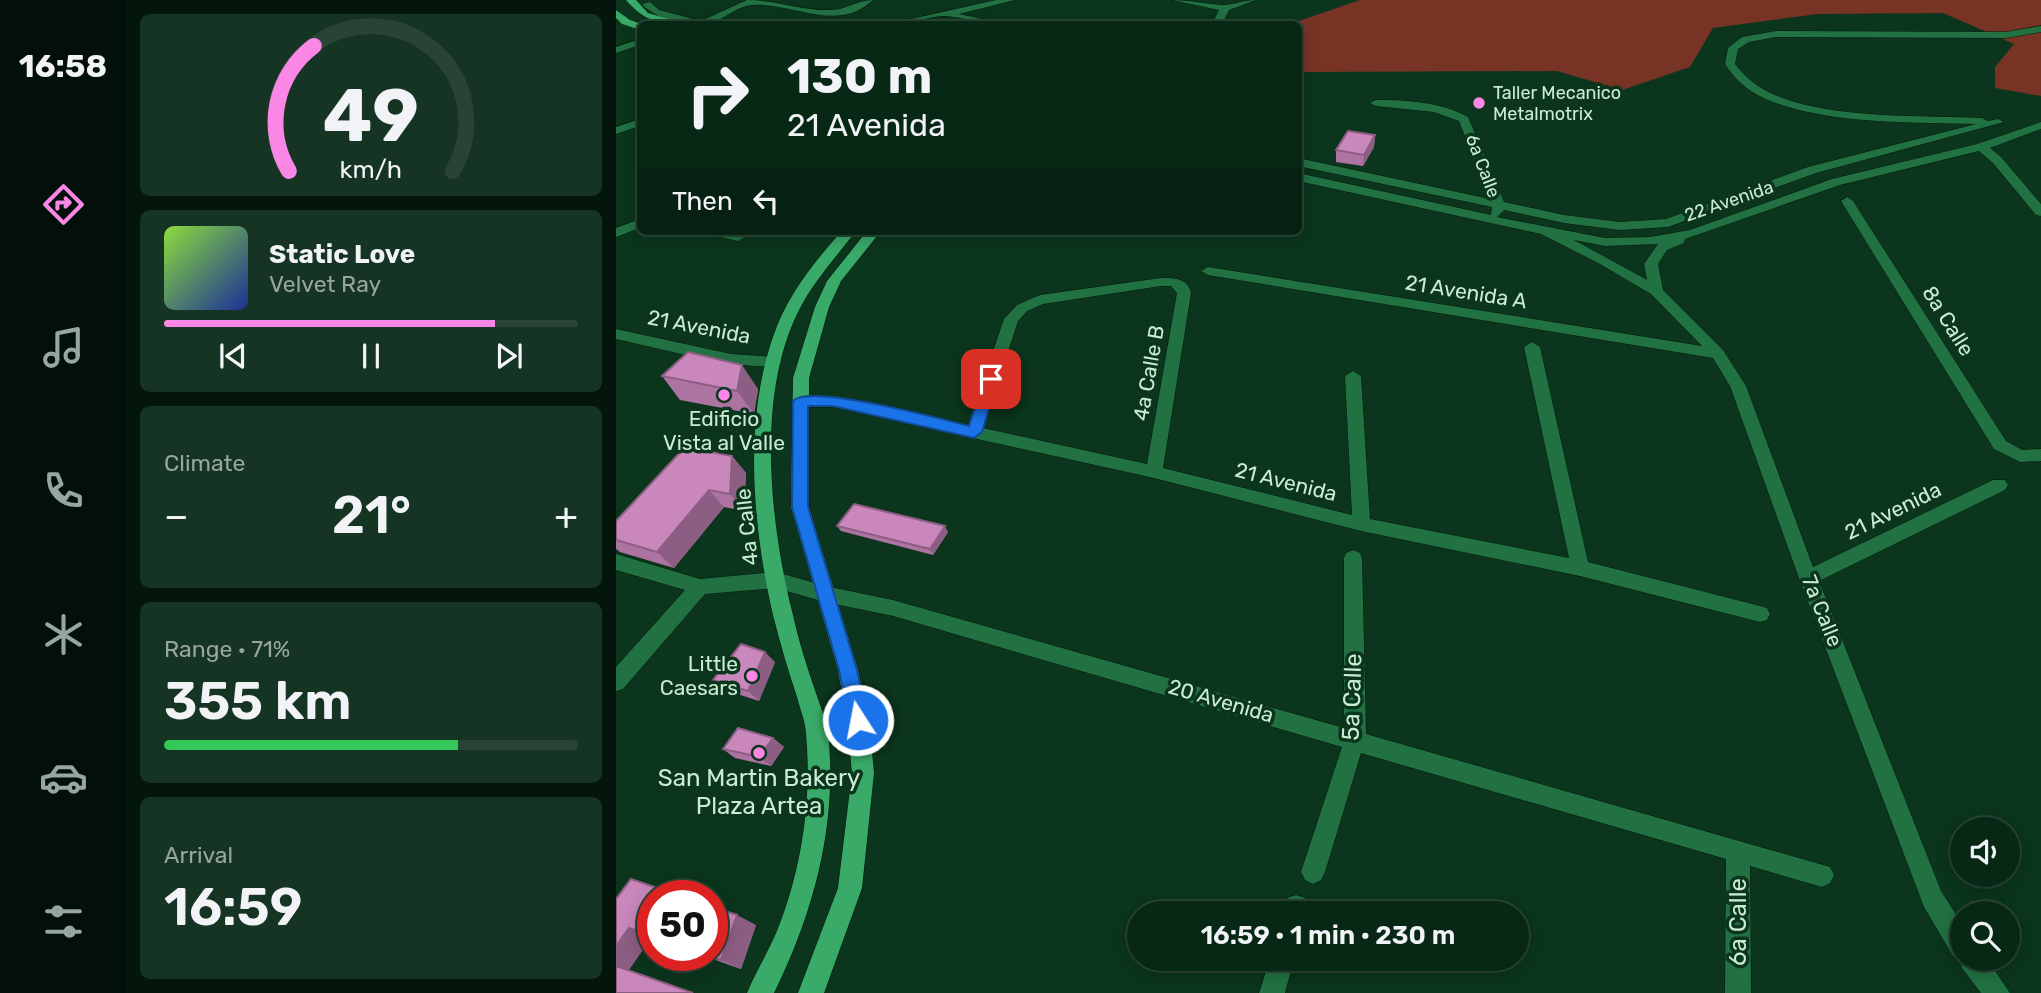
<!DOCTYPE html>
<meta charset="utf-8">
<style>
:root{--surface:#082816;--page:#163423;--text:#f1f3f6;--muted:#98a6a1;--line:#294435;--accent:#fa87e6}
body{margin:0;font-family:Rubik,sans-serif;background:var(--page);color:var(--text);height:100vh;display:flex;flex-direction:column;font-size:26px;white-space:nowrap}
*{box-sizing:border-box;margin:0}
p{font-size:23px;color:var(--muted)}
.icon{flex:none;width:38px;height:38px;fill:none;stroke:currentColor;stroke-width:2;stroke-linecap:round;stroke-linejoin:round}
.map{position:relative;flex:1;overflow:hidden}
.side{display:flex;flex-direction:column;gap:14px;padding:14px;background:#04160c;width:490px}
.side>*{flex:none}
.top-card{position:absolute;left:21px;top:21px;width:665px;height:214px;border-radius:10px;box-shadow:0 4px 18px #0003,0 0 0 2px var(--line);background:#082816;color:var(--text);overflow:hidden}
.controls{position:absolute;left:1334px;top:817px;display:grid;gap:14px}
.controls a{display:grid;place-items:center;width:70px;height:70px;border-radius:50%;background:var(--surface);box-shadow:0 4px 18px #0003,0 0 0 2px var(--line);font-size:35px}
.speed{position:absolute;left:21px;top:880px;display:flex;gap:14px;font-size:35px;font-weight:700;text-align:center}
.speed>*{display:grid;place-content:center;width:91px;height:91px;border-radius:50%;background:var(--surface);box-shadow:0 4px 18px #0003,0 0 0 2px var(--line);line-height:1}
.speed .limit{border:10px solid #d22;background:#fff;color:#111}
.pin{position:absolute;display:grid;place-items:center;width:60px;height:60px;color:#fff;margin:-30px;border-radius:14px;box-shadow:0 4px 10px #0006}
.me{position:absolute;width:77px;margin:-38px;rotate:349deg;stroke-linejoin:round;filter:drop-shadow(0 0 5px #0008)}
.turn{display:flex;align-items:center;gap:24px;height:147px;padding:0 35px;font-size:32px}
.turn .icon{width:91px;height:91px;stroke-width:2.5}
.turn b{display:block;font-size:49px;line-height:60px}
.then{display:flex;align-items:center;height:66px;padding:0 35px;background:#0003;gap:14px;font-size:26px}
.big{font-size:52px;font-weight:600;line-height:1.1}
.side .card{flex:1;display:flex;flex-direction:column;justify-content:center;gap:10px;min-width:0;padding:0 24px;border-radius:10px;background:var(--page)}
.side .dial{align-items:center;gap:0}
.dial svg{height:182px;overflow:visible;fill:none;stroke:var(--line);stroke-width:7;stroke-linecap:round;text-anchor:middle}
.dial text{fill:var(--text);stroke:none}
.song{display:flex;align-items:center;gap:21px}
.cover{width:84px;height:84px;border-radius:10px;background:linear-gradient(135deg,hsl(90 70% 55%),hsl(230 70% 35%))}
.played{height:7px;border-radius:4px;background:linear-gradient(90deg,var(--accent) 80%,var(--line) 80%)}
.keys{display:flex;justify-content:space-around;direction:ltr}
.heat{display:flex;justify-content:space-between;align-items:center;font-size:38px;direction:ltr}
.charge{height:10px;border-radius:5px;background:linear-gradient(90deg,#34c759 71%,var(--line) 0)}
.trip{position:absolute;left:511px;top:901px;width:402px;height:70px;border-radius:35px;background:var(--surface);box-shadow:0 4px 18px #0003,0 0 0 2px var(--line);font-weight:600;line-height:70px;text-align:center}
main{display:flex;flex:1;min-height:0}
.tab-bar{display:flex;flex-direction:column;width:126px;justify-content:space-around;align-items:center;background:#031009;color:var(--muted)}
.tab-bar .icon{width:49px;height:49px}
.tab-bar .on{color:var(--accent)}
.tab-bar b{font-size:32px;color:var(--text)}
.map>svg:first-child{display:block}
.green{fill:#773425}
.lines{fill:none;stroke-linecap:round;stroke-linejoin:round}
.minor-casing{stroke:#031a0b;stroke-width:1}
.major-casing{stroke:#031a0b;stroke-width:1}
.minor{fill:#227143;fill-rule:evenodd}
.major{fill:#3aaa68;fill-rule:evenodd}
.wall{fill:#ad74a2}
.shaded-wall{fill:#8d5e84}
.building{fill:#c987bc;stroke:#8d5e84;stroke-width:2}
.route{fill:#1a73e8;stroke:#114b97;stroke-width:2}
.poi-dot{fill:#fa87e6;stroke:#0b351d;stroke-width:2.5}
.labels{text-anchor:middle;stroke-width:7;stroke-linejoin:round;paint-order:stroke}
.far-poi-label{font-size:18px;fill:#c8edd2;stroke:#0b351d;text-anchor:start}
.far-street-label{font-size:18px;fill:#c8edd2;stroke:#0b351d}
.street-label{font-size:21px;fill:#c8edd2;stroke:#0b351d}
.poi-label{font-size:21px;fill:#c8edd2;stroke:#0b351d}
.near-street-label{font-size:24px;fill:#c8edd2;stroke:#0b351d}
.near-poi-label{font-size:24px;fill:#c8edd2;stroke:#0b351d}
</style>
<main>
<nav class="tab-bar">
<b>16:58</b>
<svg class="icon on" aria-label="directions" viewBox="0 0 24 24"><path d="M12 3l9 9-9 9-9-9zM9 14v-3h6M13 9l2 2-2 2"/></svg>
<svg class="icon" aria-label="music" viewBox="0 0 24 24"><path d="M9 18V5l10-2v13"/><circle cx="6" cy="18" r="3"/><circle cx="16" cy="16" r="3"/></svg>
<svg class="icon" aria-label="phone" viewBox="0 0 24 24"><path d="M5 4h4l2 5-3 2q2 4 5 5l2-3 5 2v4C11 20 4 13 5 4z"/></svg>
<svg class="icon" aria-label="climate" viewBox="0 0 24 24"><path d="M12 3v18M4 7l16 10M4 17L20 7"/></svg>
<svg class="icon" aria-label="car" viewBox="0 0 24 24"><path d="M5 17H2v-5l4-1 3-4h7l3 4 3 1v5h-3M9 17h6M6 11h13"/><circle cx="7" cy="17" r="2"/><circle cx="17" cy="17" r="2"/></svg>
<svg class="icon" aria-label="filters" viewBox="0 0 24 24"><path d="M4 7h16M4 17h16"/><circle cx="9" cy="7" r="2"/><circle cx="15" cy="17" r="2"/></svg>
</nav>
<section class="side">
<div class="card dial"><svg viewBox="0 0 100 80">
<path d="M14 69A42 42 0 1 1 86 69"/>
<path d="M14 69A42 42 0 0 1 25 14" stroke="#fa87e6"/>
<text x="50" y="56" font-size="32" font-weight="700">49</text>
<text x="50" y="72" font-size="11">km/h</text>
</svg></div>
<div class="card">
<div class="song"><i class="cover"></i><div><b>Static Love</b><p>Velvet Ray</p></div></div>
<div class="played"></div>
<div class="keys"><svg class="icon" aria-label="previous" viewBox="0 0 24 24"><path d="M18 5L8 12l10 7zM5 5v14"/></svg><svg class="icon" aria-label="pause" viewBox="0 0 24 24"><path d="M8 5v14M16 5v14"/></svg><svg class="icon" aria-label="next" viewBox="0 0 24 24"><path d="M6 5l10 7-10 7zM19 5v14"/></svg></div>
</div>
<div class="card"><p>Climate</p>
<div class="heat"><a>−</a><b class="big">21°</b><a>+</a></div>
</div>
<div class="card"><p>Range · 71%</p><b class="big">355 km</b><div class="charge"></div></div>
<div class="card"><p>Arrival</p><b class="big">16:59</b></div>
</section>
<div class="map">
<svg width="1425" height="993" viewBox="0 0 1425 993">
<rect width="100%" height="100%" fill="#0b351d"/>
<polygon class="green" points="744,0 1425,0 1425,96 1379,88 1379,67 1398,44 1327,13 1201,14 1097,28 1074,67 1006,90 941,71 689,72 683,69 682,24 678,24 680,22"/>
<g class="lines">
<g class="minor-casing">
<g id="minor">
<path d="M131,0c29,0 56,11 83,10 17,0 27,-10 43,-10 -36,34 -80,2 -121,5 -14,1 -26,12 -39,18 -20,8 -58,-4 -71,-19l8,-2 9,8 42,11z"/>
<path d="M380,0h19l-56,14 37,8 1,2c-18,0 -34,-7 -51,-8 -19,0 -38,10 -57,8z"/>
<path d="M556,0c17,0 34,4 51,5 10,0 21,-5 33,-5l-27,10 -7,14h-10l7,-14z"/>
<path d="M1425,26v6l-35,6 -230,-1 -27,5 -11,7 -3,15c8,10 17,19 28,25 54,31 157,26 219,29l6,3 10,-2 6,3 -188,51 -148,54 -48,3 -56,-7 -60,-13 -7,7 108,21 45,-1 40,-7 142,-51 145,-35 64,-22v7l-51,19 11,9 40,47v12l-5,-1 -43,-52 -14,-12 -139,34 -155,54 -1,4 -17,7 -9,14 5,26 60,60 23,36 67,181 180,-87h12l3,5 -3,5 -186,91 122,310 21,33v35h25l23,34h-29l-19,-25 -3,-10 -6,-2 -29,-49 -125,-329 -69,-192 -17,-28 -505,-83 -7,-4 7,-4 494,79 -51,-52 -51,-30 -59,-30 -243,-53v-8l193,42 1,-8 -194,-41v-8l192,41 -31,-78 -25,-9 -58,-6 -6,-3 6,-3c31,0 65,2 92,17l36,85 60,13 56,7 46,-3 142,-52 168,-43c-64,-2 -164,1 -220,-30 -13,-7 -23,-18 -31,-30l3,-16 14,-11 34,-6 230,1zM958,240l31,6 53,-2 -14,20 3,16z"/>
<polygon points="24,39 24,45 0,53 0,47"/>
<polygon points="24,119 24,126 0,134 0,127"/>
<polygon points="1231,197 1237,201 1390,441 1406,450 1425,449 1425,461 1404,462 1378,449 1225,201"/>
<polygon points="24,219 24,228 0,237 0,228"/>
<polygon points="89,231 113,231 129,237 122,241 91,234"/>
<path d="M545,278c13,0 27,0 30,15l-28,175 189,47 -7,-139 8,-5 8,5 9,143 199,39 -45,-211 8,-5 8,5 48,215 172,44 7,2 3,6 -3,6 -7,2 -180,-46 -219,-45 -207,-53 -321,-71h-32l-8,-6c14,-19 148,18 175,24l36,-106 13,-14 23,-10zM545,286h10l6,7 -30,171 -164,-36 35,-107 9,-10 16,-7z"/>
<path d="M0,329l115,25 43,3 8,5c-14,16 -141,-18 -166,-23z"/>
<polygon points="737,550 744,553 746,558 750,734 1214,867 1218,875 1214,883 1206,887 1134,866 1135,993 1109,993 1110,859 745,753 709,872 705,880 697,884 689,880 685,872 726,747 277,616 209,602 160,588 89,594 7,689 0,691 0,667 69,590 0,570 0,554 84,579 160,572 209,586 277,600 728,728 728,558 730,553"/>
<polygon points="680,895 689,898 692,907 690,914 666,914 671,898"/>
<polygon points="654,959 678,959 669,993 643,993"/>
</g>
</g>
<g class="major-casing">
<g id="major">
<path d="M10,0h10l12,13 38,11c-26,2 -43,-4 -60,-24z"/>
<polygon points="0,10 14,20 26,24 24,30 6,24 0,18"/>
<path d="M226,231h14c-23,30 -48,56 -63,92 -36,84 -22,206 0,292 6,28 15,55 24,81 4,12 9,24 11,36 10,91 -14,180 -54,261h-27c9,-21 21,-41 30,-62 25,-62 35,-132 29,-198 -1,-13 -6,-24 -9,-36 -9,-27 -17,-54 -24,-82 -20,-87 -30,-192 0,-278 13,-40 41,-75 69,-106z"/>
<polygon points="251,231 265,231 225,281 213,307 193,378 193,507 242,670 253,720 258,773 246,888 208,993 182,993 222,888 236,773 231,720 222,670 175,507 177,378 199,307 211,281"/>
</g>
</g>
<use href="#minor" class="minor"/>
<use href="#major" class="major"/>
</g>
<g class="wall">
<polygon points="759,135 758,147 747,166 720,162 720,150"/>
<polygon points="46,376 142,389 138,414 64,400"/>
<polygon points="116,456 130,473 128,511 108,507 58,568 4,552 0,549 0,521"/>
<polygon points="221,526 332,532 317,555 225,531"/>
<polygon points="159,662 143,701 109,690 97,680"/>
<polygon points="157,738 168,747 155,766 119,758 107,749"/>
<polygon points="140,925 125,969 88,956 96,956"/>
</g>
<g class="shaded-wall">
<polygon points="759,135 758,147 747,166 748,155"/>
<polygon points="126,365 142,389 138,414 121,391"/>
<polygon points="116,456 130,473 128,511 114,494"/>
<polygon points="93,490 108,507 58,568 41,552"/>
<polygon points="329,526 332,532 317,555 314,549"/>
<polygon points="149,652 159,662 143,701 132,691"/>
<polygon points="157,738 168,747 155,766 143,757"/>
<polygon points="121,915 140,925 125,969 105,960"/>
<polygon points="13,928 36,937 13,970 0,966 0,946"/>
</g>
<g class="building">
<polygon points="732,131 759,135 748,155 720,150"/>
<polygon points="72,352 126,365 121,391 46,376"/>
<polygon points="69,447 116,456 114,494 93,490 41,552 0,540 0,521"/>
<polygon points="238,504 329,526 314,549 221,526"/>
<polygon points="125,644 149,652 132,691 97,680"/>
<polygon points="122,728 157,738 143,757 107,749"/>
<polygon points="15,879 65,896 37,896 37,936 13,928 0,946 0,899"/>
<polygon points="96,907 121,915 105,960 91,956 96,956"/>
<polygon points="0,966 77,993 0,993"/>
</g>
<path class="route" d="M375,374l7,5 -16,53 -8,6 -141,-32h-25v101l49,163 11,50 -3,6 -7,3 -7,-3 -2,-6 -10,-50 -47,-163 1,-106c16,-18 148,18 176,25l15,-47z"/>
<g class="poi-dot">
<circle cx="863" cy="103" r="7"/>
<circle cx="108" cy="395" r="7"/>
<circle cx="136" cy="676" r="7"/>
<circle cx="143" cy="753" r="7"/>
</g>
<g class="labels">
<g class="far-poi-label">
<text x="877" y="99">Taller Mecanico<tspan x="877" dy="21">Metalmotrix</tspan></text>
</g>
<g class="far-street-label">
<text transform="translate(867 166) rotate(69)" y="6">6a Calle</text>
<text transform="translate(1113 201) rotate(-19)" y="6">22 Avenida</text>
</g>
<g class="street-label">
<text transform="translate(850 292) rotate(9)" y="7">21 Avenida A</text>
<text transform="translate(1332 321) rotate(58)" y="7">8a Calle</text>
<text transform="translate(83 327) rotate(11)" y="7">21 Avenida</text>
<text transform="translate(533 373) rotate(-80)" y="7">4a Calle B</text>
<text transform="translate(670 482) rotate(14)" y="7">21 Avenida</text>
<text transform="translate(1277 511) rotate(-26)" y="7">21 Avenida</text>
<text transform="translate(131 527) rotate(-96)" y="7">4a Calle</text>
<text transform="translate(1206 611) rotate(68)" y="7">7a Calle</text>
<text transform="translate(605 701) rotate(16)" y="7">20 Avenida</text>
</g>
<g class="poi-label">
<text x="108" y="426">Edificio<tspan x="108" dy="24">Vista al Valle</tspan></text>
<text x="122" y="671" text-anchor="end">Little<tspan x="122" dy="24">Caesars</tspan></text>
</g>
<g class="near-street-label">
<text transform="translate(736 697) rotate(-88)" y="8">5a Calle</text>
<text transform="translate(1122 922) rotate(-90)" y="8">6a Calle</text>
</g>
<g class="near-poi-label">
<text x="143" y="786">San Martin Bakery<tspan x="143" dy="28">Plaza Artea</tspan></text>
</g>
</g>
</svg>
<div class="controls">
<a><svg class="icon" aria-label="sound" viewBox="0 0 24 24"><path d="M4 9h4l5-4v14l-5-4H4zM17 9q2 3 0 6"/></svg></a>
<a><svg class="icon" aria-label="search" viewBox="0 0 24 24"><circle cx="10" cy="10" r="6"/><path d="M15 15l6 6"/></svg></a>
</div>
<div class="speed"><div class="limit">50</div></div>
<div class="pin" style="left:375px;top:379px;background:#d93025"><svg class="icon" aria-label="arrive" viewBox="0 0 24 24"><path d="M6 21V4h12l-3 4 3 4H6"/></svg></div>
<svg class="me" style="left:242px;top:720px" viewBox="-20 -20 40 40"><circle r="17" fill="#1a73e8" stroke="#fff" stroke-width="3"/><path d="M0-11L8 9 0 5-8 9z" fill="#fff"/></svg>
<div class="trip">16:59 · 1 min · 230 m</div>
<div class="top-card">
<div class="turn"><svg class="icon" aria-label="right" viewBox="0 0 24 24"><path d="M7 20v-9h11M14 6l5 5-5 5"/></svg><div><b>130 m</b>21 Avenida</div></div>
<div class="then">Then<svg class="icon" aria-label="left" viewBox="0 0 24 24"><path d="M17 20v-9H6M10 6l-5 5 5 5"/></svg></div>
</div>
</div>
</main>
